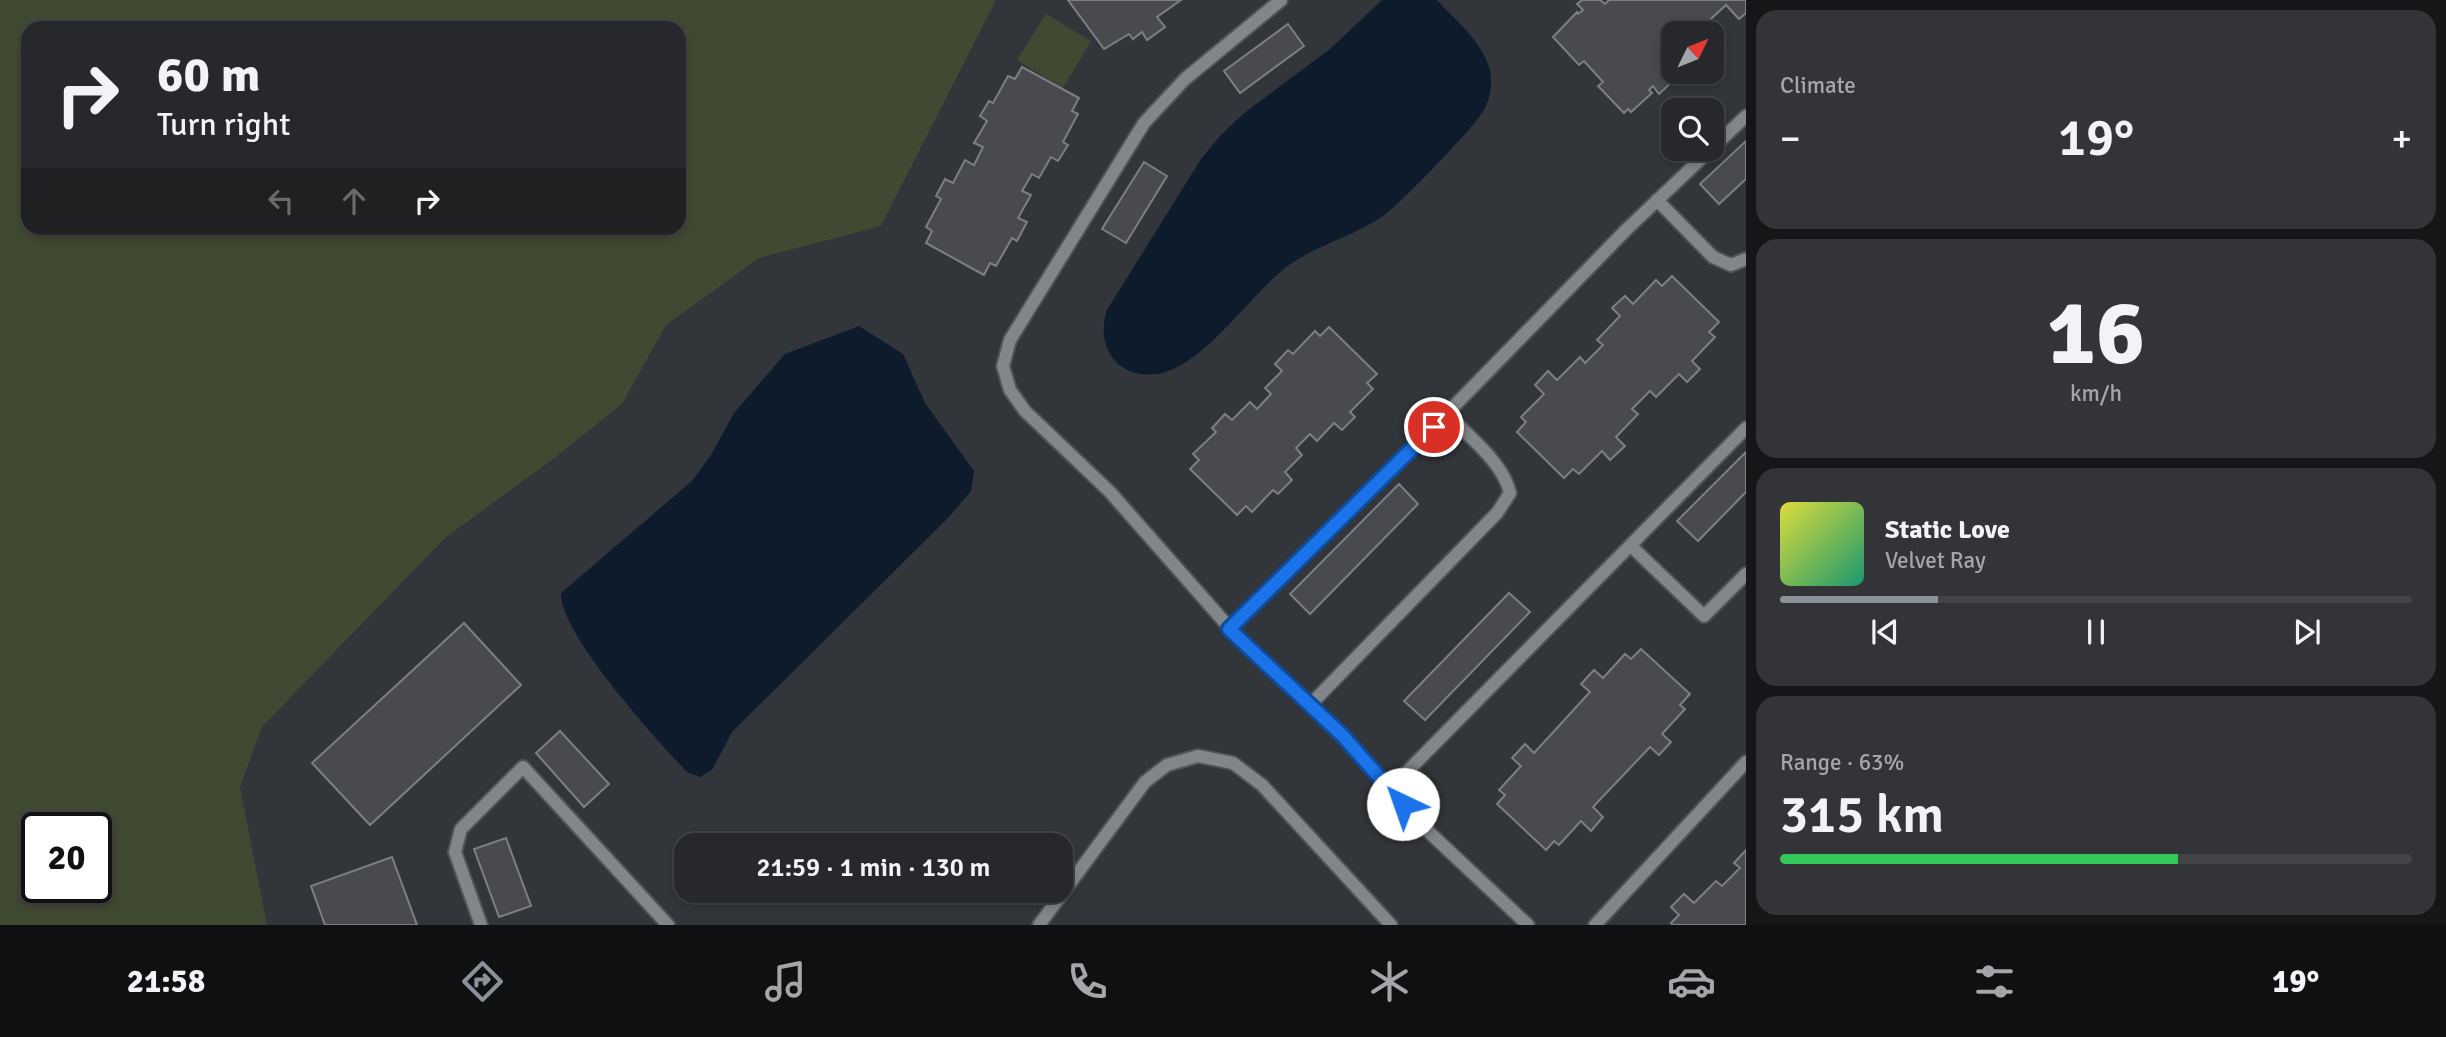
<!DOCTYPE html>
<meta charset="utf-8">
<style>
:root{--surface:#26282b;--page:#323437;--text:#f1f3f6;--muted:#a4a6a9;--line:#424447;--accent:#8c9099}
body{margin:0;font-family:Signika,sans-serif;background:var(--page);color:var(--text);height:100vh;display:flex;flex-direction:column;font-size:26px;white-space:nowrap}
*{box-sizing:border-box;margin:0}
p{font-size:23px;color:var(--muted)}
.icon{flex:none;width:38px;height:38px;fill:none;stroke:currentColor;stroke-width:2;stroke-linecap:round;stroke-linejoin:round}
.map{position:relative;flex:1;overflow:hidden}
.panel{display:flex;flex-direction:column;gap:10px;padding:10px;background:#151618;width:700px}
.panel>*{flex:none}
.top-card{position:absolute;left:21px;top:21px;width:665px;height:214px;border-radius:21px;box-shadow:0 4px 10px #0003,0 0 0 2px var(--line);background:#26282b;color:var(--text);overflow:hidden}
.needle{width:46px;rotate:47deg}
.buttons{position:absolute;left:1661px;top:21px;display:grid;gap:14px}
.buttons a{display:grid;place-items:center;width:63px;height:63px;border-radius:14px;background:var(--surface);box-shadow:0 4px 10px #0003,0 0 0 2px var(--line);font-size:35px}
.speed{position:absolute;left:21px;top:812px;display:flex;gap:14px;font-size:35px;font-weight:700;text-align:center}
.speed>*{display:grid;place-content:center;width:91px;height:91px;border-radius:50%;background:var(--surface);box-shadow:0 4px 10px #0003,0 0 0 2px var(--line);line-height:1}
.speed .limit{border:4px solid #111;border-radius:10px;background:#fff;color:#111}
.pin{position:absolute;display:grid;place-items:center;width:60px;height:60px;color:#fff;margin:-30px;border:4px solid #fff;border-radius:50%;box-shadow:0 2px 7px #0007}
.me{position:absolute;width:77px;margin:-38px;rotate:318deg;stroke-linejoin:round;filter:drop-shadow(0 0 5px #0008)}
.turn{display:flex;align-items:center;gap:24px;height:147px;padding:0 21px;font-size:32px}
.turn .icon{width:91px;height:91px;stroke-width:2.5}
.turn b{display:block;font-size:49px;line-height:60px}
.lanes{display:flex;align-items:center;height:66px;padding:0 21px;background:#0003;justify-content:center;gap:35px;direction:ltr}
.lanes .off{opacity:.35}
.big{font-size:52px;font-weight:600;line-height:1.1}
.panel .widget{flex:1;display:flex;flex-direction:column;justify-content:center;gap:10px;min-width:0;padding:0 24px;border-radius:21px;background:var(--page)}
.panel .dial{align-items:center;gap:0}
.dial b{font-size:91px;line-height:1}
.song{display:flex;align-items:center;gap:21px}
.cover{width:84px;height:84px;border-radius:10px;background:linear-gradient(135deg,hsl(60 70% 55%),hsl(160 70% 35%))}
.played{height:7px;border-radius:4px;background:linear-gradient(90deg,var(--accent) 25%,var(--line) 25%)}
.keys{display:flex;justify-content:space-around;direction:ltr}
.heat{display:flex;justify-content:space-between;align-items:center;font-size:38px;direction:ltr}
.charge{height:10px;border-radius:5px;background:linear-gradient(90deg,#34c759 63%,var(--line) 0)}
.trip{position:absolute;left:674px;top:833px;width:399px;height:70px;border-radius:21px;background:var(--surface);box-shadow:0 4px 10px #0003,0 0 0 2px var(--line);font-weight:600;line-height:70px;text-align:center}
.tabs{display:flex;height:112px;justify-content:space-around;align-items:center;background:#0f1011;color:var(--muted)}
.tabs .icon{width:49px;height:49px}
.tabs .active{color:var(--accent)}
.tabs b{font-size:32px;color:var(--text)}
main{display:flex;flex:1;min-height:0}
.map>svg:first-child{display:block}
.green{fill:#404932;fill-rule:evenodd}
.water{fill:#0d1b2d}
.building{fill:#484a4e;stroke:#7c7f83;stroke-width:2}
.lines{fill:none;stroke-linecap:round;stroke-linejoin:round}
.minor-casing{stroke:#515457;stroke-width:16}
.minor{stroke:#82858a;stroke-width:12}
.route-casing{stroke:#114b97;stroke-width:18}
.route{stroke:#1a73e8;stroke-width:12}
</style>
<main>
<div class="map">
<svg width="1746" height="925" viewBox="0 0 1746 925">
<rect width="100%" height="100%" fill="#323539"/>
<g class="green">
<path d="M0,0h996l-115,226 -122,32 -93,67 -44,79 -65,52 -112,82 -183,189 -22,60 27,138h-267zM28,28h651v200h-651zM37,828h59v59h-59z"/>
<polygon points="1046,14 1091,41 1063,88 1017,60"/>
</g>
<g class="water">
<path d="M1382,0h55c19,21 43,39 52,67 4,13 2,29 -4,41 -6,15 -86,97 -102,108 -30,21 -68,29 -98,52 -36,28 -84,101 -129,106 -40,5 -61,-29 -49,-64l94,-151 20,-24 22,-21 87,-65z"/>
<path d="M859,326l44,28 22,49 49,68 -3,20 -22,26 -217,215 -20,38 -12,7 -13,-5c-30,-32 -127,-138 -126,-179l131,-112 19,-26 23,-42 51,-59z"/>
</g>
<g class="building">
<polygon points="1068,0 1181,0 1157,17 1165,27 1147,40 1142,32 1133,39 1129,34 1104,49"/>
<polygon points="1582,0 1600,0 1605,4 1609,0 1746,0 1746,13 1739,19 1726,5 1702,27 1697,22 1685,33 1673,33 1673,53 1661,65 1674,80 1659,94 1653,86 1649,90 1652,93 1631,112 1628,109 1624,113 1598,86 1603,82 1584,61 1579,65 1553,37 1577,12 1578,14 1583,10 1577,4"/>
<polygon points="1288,24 1304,46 1240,93 1224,71"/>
<polygon points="1022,67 1079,98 1072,111 1078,114 1063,142 1068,145 1058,161 1051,157 1039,178 1032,174 1022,191 1031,195 1018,218 1027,222 1017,241 1012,238 996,266 990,263 984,275 926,243 932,231 926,227 941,199 936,196 945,179 953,183 965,160 974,165 983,147 974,143 987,121 980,116 989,101 993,103 1008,76 1015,79"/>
<polygon points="1746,141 1746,179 1719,204 1700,184"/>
<polygon points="1144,162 1167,176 1126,243 1102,229"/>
<polygon points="1672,276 1719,322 1709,332 1715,337 1692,361 1700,369 1687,382 1679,374 1656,397 1650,391 1632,409 1638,414 1616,437 1625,446 1610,460 1602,451 1579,474 1573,469 1564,478 1517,432 1526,422 1521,417 1544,394 1535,385 1548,371 1557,380 1580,357 1585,363 1603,345 1597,340 1620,316 1612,308 1625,296 1633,304 1656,280 1662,286"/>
<polygon points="1329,327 1377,374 1367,383 1373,389 1350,412 1355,417 1342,430 1334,423 1317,441 1310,434 1296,448 1302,455 1285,472 1292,480 1278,494 1273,490 1252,512 1246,506 1237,515 1190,469 1199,460 1193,454 1216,432 1212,428 1225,414 1232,420 1250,402 1257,409 1271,394 1265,388 1282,371 1275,364 1288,350 1293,354 1315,331 1320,336"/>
<polygon points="1746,452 1746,492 1698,541 1677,521"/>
<polygon points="1399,484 1418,504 1310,614 1290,594"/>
<polygon points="1509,593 1530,612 1425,720 1404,701"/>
<polygon points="464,623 521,685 370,825 312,763"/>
<polygon points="1641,649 1690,694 1680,705 1685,709 1662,734 1671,742 1659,755 1650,747 1593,807 1603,817 1591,831 1581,821 1559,845 1554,841 1546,850 1497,804 1505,795 1499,790 1521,766 1512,758 1525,744 1534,753 1590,692 1581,684 1594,670 1603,678 1625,654 1631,659"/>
<polygon points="560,731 609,784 584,807 536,753"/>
<polygon points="506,838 531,906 499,917 474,849"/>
<polygon points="1746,850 1746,925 1673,925 1671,923 1679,915 1671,907 1684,894 1694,903 1716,881 1722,886 1740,868 1734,863"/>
<polygon points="392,857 417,925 325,925 311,886"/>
</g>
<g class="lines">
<g class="minor-casing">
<g id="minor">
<polyline points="1281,0 1185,79 1144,123 1010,340 1003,366 1010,390 1025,411 1110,492 1235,634 1341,735 1431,834 1528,925"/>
<polyline points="1657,200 1713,257 1731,265 1746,259"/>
<polyline points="1631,546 1704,616 1746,574"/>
<polyline points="1229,629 1421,440 1626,230 1746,116"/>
<path d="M1310,705l187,-192 13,-20c-7,-31 -42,-57 -63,-79"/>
<polyline points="1390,789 1746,428"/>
<polyline points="481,925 455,852 461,829 523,767 668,925"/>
<polyline points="1039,925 1145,782 1167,765 1198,756 1233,763 1262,785 1391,925"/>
<polyline points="1595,925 1746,762"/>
</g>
</g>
<use href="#minor" class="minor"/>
</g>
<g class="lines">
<g class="route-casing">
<polyline id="route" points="1403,804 1342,735 1229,629 1434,427"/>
</g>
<use href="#route" class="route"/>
</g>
</svg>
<div class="buttons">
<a><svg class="needle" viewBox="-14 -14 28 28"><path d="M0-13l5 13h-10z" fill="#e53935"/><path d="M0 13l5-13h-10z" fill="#a4a6a9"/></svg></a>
<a><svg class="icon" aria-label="search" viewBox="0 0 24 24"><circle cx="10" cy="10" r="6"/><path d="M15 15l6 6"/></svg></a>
</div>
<div class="speed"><div class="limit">20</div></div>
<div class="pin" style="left:1434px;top:427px;background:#d93025"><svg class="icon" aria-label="arrive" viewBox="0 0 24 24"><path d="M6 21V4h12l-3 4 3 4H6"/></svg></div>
<svg class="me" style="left:1403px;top:804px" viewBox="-20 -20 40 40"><circle r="19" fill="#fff"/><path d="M0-13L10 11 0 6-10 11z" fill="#1a73e8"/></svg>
<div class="trip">21:59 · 1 min · 130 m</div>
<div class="top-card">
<div class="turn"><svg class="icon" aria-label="right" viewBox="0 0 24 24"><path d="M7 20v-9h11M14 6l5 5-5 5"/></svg><div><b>60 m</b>Turn right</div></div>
<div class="lanes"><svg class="icon off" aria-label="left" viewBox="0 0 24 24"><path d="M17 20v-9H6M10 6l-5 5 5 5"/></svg><svg class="icon off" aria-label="ahead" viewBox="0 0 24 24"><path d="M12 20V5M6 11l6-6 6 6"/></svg><svg class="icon" aria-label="right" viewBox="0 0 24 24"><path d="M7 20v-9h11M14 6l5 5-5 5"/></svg></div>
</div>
</div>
<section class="panel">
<div class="widget"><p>Climate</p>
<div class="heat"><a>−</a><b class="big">19°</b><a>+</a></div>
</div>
<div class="widget dial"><b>16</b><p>km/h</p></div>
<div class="widget">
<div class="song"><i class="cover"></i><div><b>Static Love</b><p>Velvet Ray</p></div></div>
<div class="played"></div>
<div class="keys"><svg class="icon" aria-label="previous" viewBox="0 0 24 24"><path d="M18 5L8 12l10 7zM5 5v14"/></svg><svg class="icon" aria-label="pause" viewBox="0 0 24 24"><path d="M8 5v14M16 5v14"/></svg><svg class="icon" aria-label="next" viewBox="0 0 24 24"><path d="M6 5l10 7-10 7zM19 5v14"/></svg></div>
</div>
<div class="widget"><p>Range · 63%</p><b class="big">315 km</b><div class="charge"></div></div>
</section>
</main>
<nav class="tabs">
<b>21:58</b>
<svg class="icon active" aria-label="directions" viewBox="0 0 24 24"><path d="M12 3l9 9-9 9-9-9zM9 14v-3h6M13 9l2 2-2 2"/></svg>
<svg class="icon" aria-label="music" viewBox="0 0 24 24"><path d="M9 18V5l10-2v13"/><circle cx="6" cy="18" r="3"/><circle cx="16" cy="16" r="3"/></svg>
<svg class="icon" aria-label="phone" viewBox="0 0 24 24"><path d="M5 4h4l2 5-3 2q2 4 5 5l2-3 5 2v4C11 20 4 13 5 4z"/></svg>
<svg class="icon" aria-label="climate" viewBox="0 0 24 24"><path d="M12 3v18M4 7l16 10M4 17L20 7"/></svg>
<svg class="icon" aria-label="car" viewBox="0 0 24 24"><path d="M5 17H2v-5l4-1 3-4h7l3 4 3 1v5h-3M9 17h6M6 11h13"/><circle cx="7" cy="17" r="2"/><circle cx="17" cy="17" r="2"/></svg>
<svg class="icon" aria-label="filters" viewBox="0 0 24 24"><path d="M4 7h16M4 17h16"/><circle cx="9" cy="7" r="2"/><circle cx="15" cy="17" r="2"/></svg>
<b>19°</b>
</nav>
